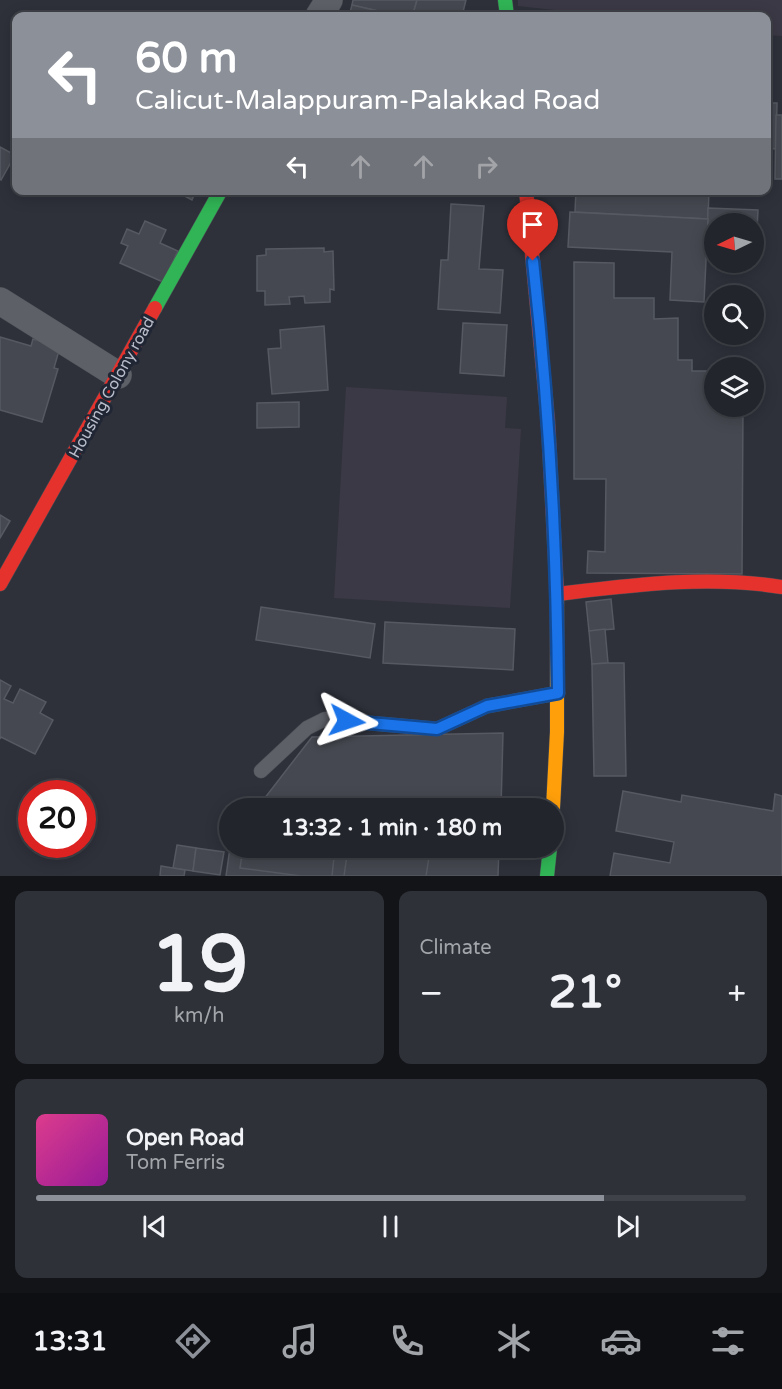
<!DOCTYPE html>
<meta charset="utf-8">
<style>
:root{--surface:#22252c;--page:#2e3138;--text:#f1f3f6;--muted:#a2a5a9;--line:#3f4248;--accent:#8c9099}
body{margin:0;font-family:"Varela Round",sans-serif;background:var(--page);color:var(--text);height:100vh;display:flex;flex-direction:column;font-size:22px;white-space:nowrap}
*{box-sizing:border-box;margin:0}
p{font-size:20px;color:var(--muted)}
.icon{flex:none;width:33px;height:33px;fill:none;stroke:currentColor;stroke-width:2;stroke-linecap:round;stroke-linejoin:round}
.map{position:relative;height:876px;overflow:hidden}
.side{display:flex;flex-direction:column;gap:15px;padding:15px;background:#131418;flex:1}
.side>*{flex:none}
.hud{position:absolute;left:12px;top:12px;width:759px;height:183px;border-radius:12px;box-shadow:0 3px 15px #0003,0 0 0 2px var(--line);background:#8c9099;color:#fff;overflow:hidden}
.needle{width:39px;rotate:265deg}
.controls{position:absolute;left:704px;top:213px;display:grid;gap:12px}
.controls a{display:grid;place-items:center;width:60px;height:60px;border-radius:50%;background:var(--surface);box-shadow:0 3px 15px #0003,0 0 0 2px var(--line);font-size:30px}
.speed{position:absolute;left:18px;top:780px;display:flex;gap:12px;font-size:30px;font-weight:700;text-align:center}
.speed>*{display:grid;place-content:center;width:78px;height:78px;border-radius:50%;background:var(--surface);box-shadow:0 3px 15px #0003,0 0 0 2px var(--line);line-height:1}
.speed .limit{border:9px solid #d22;background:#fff;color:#111}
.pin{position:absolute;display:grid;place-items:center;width:51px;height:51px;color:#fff;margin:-62px -26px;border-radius:50% 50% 50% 0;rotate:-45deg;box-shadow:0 0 6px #0007}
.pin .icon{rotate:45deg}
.me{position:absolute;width:66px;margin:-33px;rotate:95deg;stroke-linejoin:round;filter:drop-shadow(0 0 4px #0008)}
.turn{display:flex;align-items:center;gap:21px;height:126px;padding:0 24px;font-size:27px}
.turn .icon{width:78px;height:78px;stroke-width:2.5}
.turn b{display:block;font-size:42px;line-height:51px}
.lanes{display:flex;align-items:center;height:57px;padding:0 24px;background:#0003;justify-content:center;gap:30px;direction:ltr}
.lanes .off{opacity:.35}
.big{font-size:45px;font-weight:700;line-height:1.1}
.side .tile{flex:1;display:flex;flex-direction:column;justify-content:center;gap:9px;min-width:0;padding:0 21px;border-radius:12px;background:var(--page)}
.side .dial{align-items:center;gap:0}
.dial b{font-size:78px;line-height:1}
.song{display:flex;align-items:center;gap:18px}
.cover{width:72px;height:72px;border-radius:9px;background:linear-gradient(135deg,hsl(330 70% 55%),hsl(300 70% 35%))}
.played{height:6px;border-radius:3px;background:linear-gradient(90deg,var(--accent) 80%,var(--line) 80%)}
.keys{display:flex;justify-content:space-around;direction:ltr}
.heat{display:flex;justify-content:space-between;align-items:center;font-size:33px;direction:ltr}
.side .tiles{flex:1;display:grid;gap:15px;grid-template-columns:1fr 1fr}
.tile:last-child{grid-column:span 2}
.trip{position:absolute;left:219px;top:798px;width:345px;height:60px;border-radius:30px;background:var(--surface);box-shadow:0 3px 15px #0003,0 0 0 2px var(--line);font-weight:700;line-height:60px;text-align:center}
.tabs{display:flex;height:96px;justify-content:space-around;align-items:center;background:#0e0f12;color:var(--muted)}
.tabs .icon{width:42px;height:42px}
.tabs .active{color:var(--accent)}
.tabs b{font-size:27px;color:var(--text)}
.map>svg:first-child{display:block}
.medical{fill:#3c3946}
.building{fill:#454850;stroke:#565961;stroke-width:1.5}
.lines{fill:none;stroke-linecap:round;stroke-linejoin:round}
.lane-casing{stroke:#4b4e54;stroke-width:15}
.street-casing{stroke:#4b4e54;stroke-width:28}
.fast-casing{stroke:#4b4e54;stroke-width:15}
.slow-casing{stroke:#4b4e54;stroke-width:15}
.jam-casing{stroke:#4b4e54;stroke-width:15}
.lane{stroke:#5e6068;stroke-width:14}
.street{stroke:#5e6068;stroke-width:27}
.fast{stroke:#30b455;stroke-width:14}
.slow{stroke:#ff9f0a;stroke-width:14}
.jam{stroke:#e5322d;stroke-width:14}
.route-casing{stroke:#114b97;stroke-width:15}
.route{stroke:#1a73e8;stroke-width:10}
.labels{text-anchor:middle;stroke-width:6;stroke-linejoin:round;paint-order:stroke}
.street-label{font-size:16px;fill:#b9bdca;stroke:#212635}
</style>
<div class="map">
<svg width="782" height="876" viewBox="0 0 782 876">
<rect width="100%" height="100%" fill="#2e313a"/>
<g class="medical">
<polygon points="518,0 782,0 782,36 767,35 766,16 611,16 518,6"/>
<polygon points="346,387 507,397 505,428 521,429 510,608 334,598"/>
</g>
<g class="building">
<polygon points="353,0 417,0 413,14 401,12 400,16 352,5"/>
<polygon points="417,0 466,0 462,16 422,16 413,14"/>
<polygon points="352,5 400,16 401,12 422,16 349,16"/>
<polygon points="766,103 777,103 776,149 766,148"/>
<polygon points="776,115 782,115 782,179 775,179"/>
<polygon points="0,147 15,155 1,180 0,179"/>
<polygon points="173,190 196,190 192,200"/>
<polygon points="576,190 709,190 708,219 575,212"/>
<polygon points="451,204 484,206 479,269 503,270 500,313 438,309 441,260 448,260"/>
<polygon points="708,208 758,210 756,250 753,250 753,224 714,224 714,248 707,248"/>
<polygon points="570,212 708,219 704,302 670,300 672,252 568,247"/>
<polygon points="145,221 166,230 160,243 178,251 163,282 120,263 128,246 121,243 127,229 139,234"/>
<polygon points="324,248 324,252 333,251 334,290 330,289 330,302 305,303 304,296 289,297 290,304 265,305 265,291 257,291 257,256 266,255 266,249"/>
<polygon points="574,262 614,263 614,298 654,298 654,319 678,318 678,360 692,360 692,371 714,371 714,406 743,406 742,574 587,573 588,551 605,552 606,479 574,479"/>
<polygon points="463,323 507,325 504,376 460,373"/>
<polygon points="324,326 328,390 272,394 268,349 281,348 280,330"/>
<polygon points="0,337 31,346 33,339 60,347 54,368 58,369 42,422 0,410"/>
<polygon points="299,402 299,427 257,428 257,403"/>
<polygon points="0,515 10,521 0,538"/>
<polygon points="611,599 614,629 589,631 586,602"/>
<polygon points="261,607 375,624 370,658 256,640"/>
<polygon points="385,622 515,629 513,670 383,663"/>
<polygon points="605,629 608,663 592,664 589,631"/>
<polygon points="608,663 624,663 626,776 594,776 592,664"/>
<polygon points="0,680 11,686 4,699 13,703 20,689 46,702 40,713 53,720 35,754 1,737 0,739"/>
<polygon points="503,733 501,808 257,808 312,737"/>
<polygon points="623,791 681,802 682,795 773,811 775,794 782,796 782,876 610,876 614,853 670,863 674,842 616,831"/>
<polygon points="177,845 196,848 193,871 173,868"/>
<polygon points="196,848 224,852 220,875 193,871"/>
<polygon points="230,848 499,848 498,876 226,876"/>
<polygon points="243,848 335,848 332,876 301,876 240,868"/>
<polygon points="348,848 429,857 426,876 344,876"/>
<polygon points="161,866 185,870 184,876 160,876"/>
</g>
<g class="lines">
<g class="lane-casing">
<polyline id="lane" points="261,771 307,728 325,719 437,729 487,706 558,693"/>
</g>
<g class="street-casing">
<g id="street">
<polyline points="319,16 329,0"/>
<polyline points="0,301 118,375"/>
</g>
</g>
<g class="fast-casing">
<g id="fast">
<polyline points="505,0 507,16"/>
<polyline points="155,308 221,190"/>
<polyline points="547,876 550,848"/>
</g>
</g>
<g class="slow-casing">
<polyline id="slow" points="553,808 557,732 557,594"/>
</g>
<g class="jam-casing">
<g id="jam">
<polyline points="526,190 548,422 557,594"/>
<polyline points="0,584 155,308"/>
<path d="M557,594c76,-9 149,-19 225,-7"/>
</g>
</g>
<use href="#lane" class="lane"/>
<use href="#street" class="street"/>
<use href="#fast" class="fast"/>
<use href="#slow" class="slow"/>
<use href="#jam" class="jam"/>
</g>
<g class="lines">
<g class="route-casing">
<path id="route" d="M347,721l90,8 50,-23 71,-13c-1,-144 -9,-288 -25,-432"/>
</g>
<use href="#route" class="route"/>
</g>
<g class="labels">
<g class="street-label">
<text transform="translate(111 387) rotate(-61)" y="6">Housing Colony road</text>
</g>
</g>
</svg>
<div class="controls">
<a><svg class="needle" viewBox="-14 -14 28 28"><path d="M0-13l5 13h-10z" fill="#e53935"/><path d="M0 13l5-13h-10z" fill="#a2a5a9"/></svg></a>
<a><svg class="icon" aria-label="search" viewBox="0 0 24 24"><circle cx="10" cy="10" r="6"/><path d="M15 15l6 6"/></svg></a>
<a><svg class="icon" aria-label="layers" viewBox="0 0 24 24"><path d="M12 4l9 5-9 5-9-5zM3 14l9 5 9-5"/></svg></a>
</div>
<div class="speed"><div class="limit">20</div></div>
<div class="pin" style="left:533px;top:261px;background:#d93025"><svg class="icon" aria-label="arrive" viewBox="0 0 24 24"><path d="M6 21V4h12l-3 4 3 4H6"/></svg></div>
<svg class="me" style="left:347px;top:721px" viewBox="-20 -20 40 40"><path d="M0-17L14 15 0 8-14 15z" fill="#1a73e8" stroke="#fff" stroke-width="4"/></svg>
<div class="trip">13:32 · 1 min · 180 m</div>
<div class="hud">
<div class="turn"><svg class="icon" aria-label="left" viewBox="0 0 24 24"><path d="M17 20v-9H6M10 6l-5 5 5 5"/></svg><div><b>60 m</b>Calicut-Malappuram-Palakkad Road</div></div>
<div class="lanes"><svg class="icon" aria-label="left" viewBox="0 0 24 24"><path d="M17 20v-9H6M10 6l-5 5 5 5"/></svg><svg class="icon off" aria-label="ahead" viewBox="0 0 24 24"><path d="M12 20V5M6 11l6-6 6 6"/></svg><svg class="icon off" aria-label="ahead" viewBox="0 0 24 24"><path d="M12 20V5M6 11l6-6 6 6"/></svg><svg class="icon off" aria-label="right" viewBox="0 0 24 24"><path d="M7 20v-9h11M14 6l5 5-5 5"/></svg></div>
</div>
</div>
<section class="side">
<div class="tiles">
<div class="tile dial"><b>19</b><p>km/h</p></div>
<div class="tile"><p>Climate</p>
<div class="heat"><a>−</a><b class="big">21°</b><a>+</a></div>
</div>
<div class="tile">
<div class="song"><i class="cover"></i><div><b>Open Road</b><p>Tom Ferris</p></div></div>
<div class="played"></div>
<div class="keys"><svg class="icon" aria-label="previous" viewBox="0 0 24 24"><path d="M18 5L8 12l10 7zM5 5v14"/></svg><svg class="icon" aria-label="pause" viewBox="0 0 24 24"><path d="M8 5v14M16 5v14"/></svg><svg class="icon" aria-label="next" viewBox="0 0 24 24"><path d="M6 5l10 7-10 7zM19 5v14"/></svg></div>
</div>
</div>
</section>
<nav class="tabs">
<b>13:31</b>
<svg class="icon active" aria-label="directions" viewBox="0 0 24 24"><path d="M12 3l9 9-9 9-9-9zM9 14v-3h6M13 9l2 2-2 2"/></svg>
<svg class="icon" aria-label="music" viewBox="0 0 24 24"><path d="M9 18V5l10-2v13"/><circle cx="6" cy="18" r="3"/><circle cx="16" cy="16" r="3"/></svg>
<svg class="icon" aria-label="phone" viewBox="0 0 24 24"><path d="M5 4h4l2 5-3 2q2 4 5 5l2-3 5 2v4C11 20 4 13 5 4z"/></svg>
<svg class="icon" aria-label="climate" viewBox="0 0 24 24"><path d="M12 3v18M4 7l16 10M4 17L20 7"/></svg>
<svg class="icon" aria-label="car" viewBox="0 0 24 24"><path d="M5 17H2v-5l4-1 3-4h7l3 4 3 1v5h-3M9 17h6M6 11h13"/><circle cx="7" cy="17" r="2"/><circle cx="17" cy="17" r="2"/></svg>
<svg class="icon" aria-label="filters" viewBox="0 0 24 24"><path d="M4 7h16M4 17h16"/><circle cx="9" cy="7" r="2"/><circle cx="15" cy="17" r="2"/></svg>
</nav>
